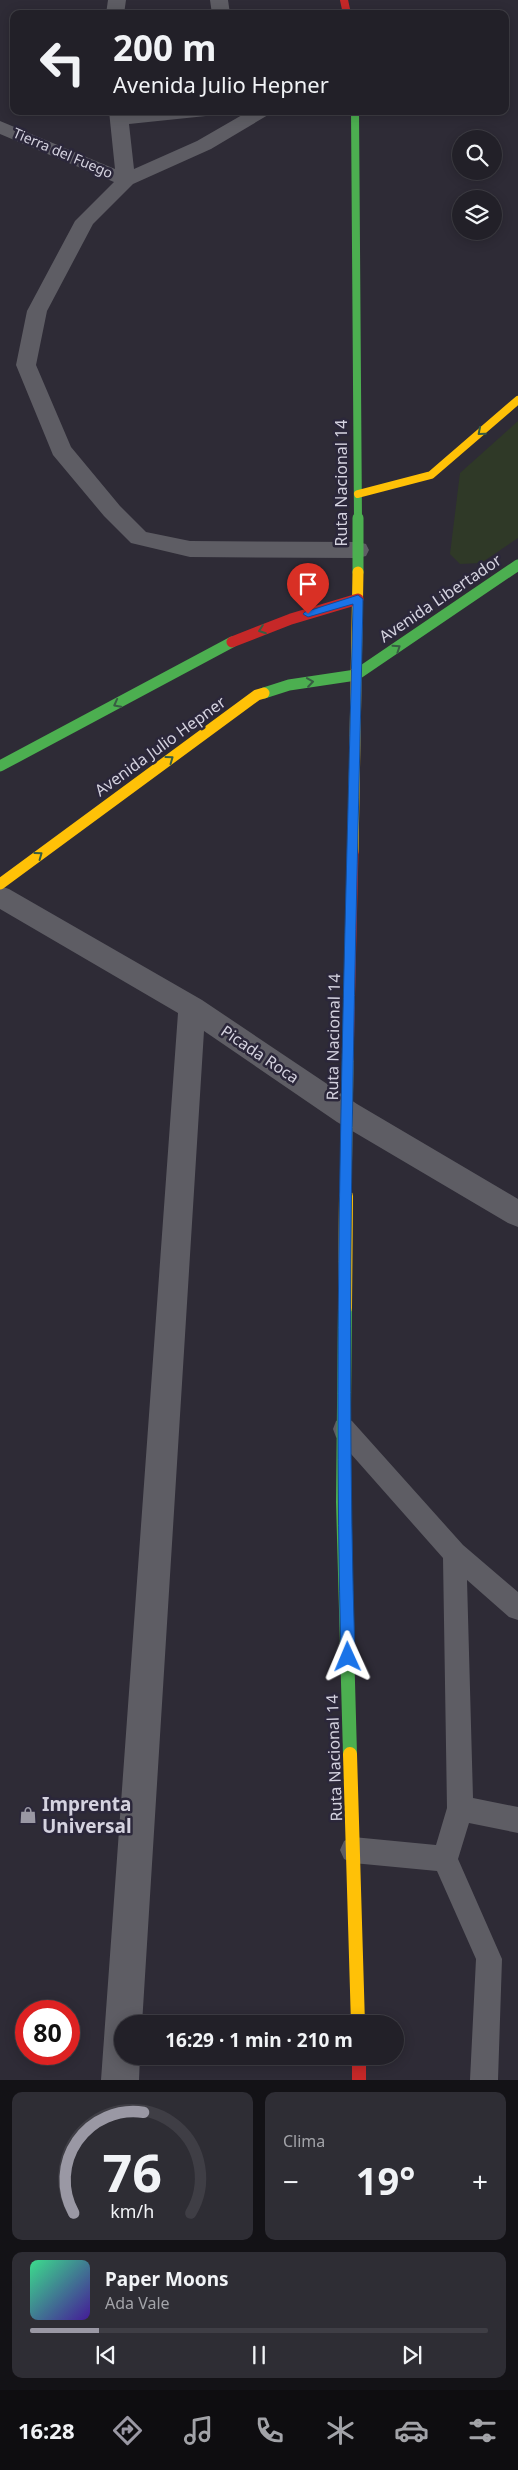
<!DOCTYPE html>
<html lang="es">
<meta charset="utf-8">
<style>
:root{--surface:#222028;--page:#2e2d34;--text:#f1f3f6;--muted:#a2a3a8;--line:#3f3e45;--accent:#9a98a4}
body{margin:0;font-family:"Noto Sans",sans-serif;background:var(--page);color:var(--text);height:100vh;display:flex;flex-direction:column;font-size:19px;white-space:nowrap}
*{box-sizing:border-box;margin:0}
p{font-size:16px;color:var(--muted)}
.icon{flex:none;width:28px;height:28px;fill:none;stroke:currentColor;stroke-width:2;stroke-linecap:round;stroke-linejoin:round}
.map{position:relative;height:2080px;overflow:hidden}
.side{display:flex;flex-direction:column;gap:12px;padding:12px;background:#131216;flex:1}
.side>*{flex:none}
.banner{position:absolute;left:10px;top:10px;width:499px;height:105px;border-radius:10px;box-shadow:0 2px 12px #0003,0 0 0 1px var(--line);background:#222028;color:var(--text);overflow:hidden}
.buttons{position:absolute;left:452px;top:130px;display:grid;gap:10px}
.buttons a{display:grid;place-items:center;width:50px;height:50px;border-radius:50%;background:var(--surface);box-shadow:0 2px 12px #0003,0 0 0 1px var(--line);font-size:25px}
.speed{position:absolute;left:15px;top:2000px;display:flex;gap:10px;font-size:25px;font-weight:700;text-align:center}
.speed>*{display:grid;place-content:center;width:65px;height:65px;border-radius:50%;background:var(--surface);box-shadow:0 2px 12px #0003,0 0 0 1px var(--line);line-height:1}
.speed .limit{border:8px solid #d22;background:#fff;color:#111}
.pin{position:absolute;display:grid;place-items:center;width:42px;height:42px;color:#fff;margin:-51px -21px;border-radius:50% 50% 50% 0;rotate:-45deg;box-shadow:0 0 5px #0007}
.pin .icon{rotate:45deg}
.me{position:absolute;width:55px;margin:-28px;rotate:359deg;stroke-linejoin:round;filter:drop-shadow(0 0 4px #0008)}
.turn{display:flex;align-items:center;gap:18px;height:105px;padding:0 20px;font-size:22px}
.turn .icon{width:65px;height:65px;stroke-width:2.5}
.turn b{display:block;font-size:35px;line-height:42px}
.big{font-size:38px;font-weight:700;line-height:1.1}
.side .tile{flex:1;display:flex;flex-direction:column;justify-content:center;gap:8px;min-width:0;padding:0 18px;border-radius:10px;background:var(--page)}
.side .dial{align-items:center;gap:0}
.dial svg{height:130px;overflow:visible;fill:none;stroke:var(--line);stroke-width:7;stroke-linecap:round;text-anchor:middle}
.dial text{fill:var(--text);stroke:none}
.song{display:flex;align-items:center;gap:15px}
.cover{width:60px;height:60px;border-radius:8px;background:linear-gradient(135deg,hsl(150 70% 55%),hsl(260 70% 35%))}
.played{height:5px;border-radius:2px;background:linear-gradient(90deg,var(--accent) 15%,var(--line) 15%)}
.keys{display:flex;justify-content:space-around;direction:ltr}
.heat{display:flex;justify-content:space-between;align-items:center;font-size:28px;direction:ltr}
.side .tiles{flex:1;display:grid;gap:12px;grid-template-columns:1fr 1fr}
.tile:last-child{grid-column:span 2}
.trip{position:absolute;left:114px;top:2015px;width:290px;height:50px;border-radius:25px;background:var(--surface);box-shadow:0 2px 12px #0003,0 0 0 1px var(--line);font-weight:700;line-height:50px;text-align:center}
.menu{display:flex;height:80px;justify-content:space-around;align-items:center;background:#0e0d10;color:var(--muted)}
.menu .icon{width:35px;height:35px}
.menu .on{color:var(--accent)}
.menu b{font-size:22px;color:var(--text)}
.map>svg:first-child{display:block}
.green{fill:#2f3927}
.lines{fill:none;stroke-linecap:round;stroke-linejoin:round}
.lane{fill:#5e5d64;fill-rule:evenodd}
.street{fill:#5e5d64;fill-rule:evenodd}
.fast-far2{stroke:#4caf50;stroke-width:8}
.fast-far1{stroke:#4caf50;stroke-width:11}
.fast{stroke:#4caf50;stroke-width:14}
.slow-far2{stroke:#ffc107;stroke-width:8}
.slow-far1{stroke:#ffc107;stroke-width:11}
.slow{stroke:#ffc107;stroke-width:14}
.jam-far2{stroke:#c62828;stroke-width:8}
.jam-far1{stroke:#c62828;stroke-width:11}
.jam{stroke:#c62828;stroke-width:14}
.oneway{stroke:#385d43}
.route{fill:#1a73e8;stroke:#114b97}
.labels{text-anchor:middle;stroke-width:5;stroke-linejoin:round;paint-order:stroke}
.far-street-label{font-size:14px;fill:#d4d2df;stroke:#2b273a}
.street-label{font-size:16px;fill:#d4d2df;stroke:#2b273a}
.near-poi-label{font-size:19px;font-weight:bold;fill:#d4d2df;stroke:#2b273a;text-anchor:start}
</style>
<div class="map">
<svg width="518" height="2080" viewBox="0 0 518 2080">
<rect width="100%" height="100%" fill="#2e2b36"/>
<polygon class="green" points="518,421 518,538 481,563 460,564 450,554 460,473"/>
<g class="lines">
<polygon class="lane" points="344,1418 352,1421 463,1545 518,1592 518,1620 509,1617 467,1580 473,1798 518,1807 518,1833 469,1823 458,1859 502,1959 498,2080 470,2080 476,1959 437,1871 353,1863 344,1859 340,1850 344,1841 353,1837 436,1845 447,1808 443,1558 336,1437 333,1429 336,1421"/>
<g class="street">
<polygon points="108,0 126,0 124,14 106,14"/>
<polygon points="210,0 228,0 230,14 212,14"/>
<polygon points="109,111 127,111 127,114 151,111 215,111 212,115 206,116 129,124 134,169 197,141 249,111 271,111 268,115 211,149 133,184 93,224 47,311 36,365 71,447 120,506 146,532 190,541 358,542 366,544 369,550 366,556 358,558 190,557 131,543 104,516 53,455 16,365 27,311 75,221 114,182 0,134 0,121 115,169"/>
<polygon points="0,886 9,889 202,1000 357,1104 518,1199 518,1227 508,1223 337,1122 204,1031 142,2024 122,2024 122,2056 140,2056 139,2080 101,2080 178,1013 0,909"/>
</g>
<polyline class="fast-far2" points="355,111 358,520"/>
<g class="fast-far1">
<polyline points="358,518 358,572"/>
<polyline points="264,693 289,685 356,675 518,565"/>
<polyline points="0,766 232,642"/>
</g>
<polyline class="fast" points="345,1308 343,1502 350,1754"/>
<polyline class="slow-far2" points="358,494 431,475 518,400"/>
<g class="slow-far1">
<polyline points="353,852 358,572"/>
<polyline points="0,884 257,695 264,693"/>
<polyline points="346,1197 348,1060"/>
</g>
<g class="slow">
<polyline points="345,1308 346,1196"/>
<polyline points="350,1754 358,2024"/>
</g>
<polyline class="jam-far2" points="344,0 347,14"/>
<g class="jam-far1">
<polyline points="232,642 291,619 358,599"/>
<polyline points="348,1060 353,852"/>
</g>
<polyline class="jam" points="359,2056 359,2080"/>
</g>
<defs><path id="oneway-chevron" d="M-2-3.5L2.5 0L-2 3.5" fill="none" stroke-width="1.6" stroke-linecap="round" stroke-linejoin="round" transform="scale(1.25)"/></defs>
<g class="oneway">
<use href="#oneway-chevron" transform="translate(481 432) rotate(139)"/>
<use href="#oneway-chevron" transform="translate(262 630) rotate(160)"/>
<use href="#oneway-chevron" transform="translate(397 648) rotate(-34)"/>
<use href="#oneway-chevron" transform="translate(310 682) rotate(-8)"/>
<use href="#oneway-chevron" transform="translate(117 704) rotate(152)"/>
<use href="#oneway-chevron" transform="translate(170 759) rotate(-36)"/>
<use href="#oneway-chevron" transform="translate(39 855) rotate(-36)"/>
</g>
<path class="route" d="M358,595l5,4c-7,352 -19,705 -8,1058l-2,5 -5,2 -5,-2 -2,-5c-9,-351 4,-703 12,-1053l-45,13 -5,-3 2,-2z"/>
<defs>
<g id="shop-bare" transform="scale(1.35)"><path d="M-5-2.5h2.3a2.7 3.5 0 0 1 5.4 0H5L5.5 6h-11ZM-1.5-2.5h3a1.5 2.3 0 0 0-3 0Z" fill="#9a98a4" stroke="#2b273a" stroke-width="2.5" paint-order="stroke"/></g>
</defs>
<g fill-rule="evenodd">
<use href="#shop-bare" x="28" y="1815"/>
</g>
<g class="labels">
<g class="far-street-label">
<text transform="translate(63 153) rotate(23)" y="5">Tierra del Fuego</text>
</g>
<g class="street-label">
<text transform="translate(341 483) rotate(-90)" y="6">Ruta Nacional 14</text>
<text transform="translate(440 598) rotate(-34)" y="6">Avenida Libertador</text>
<text transform="translate(160 746) rotate(-36)" y="6">Avenida Julio Hepner</text>
<text transform="translate(333 1037) rotate(-89)" y="6">Ruta Nacional 14</text>
<text transform="translate(260 1054) rotate(34)" y="6">Picada Roca</text>
<text transform="translate(334 1758) rotate(-92)" y="6">Ruta Nacional 14</text>
</g>
<g class="near-poi-label">
<text x="42" y="1811">Imprenta<tspan x="42" dy="22">Universal</tspan></text>
</g>
</g>
</svg>
<div class="buttons">
<a><svg class="icon" aria-label="search" viewBox="0 0 24 24"><circle cx="10" cy="10" r="6"/><path d="M15 15l6 6"/></svg></a>
<a><svg class="icon" aria-label="layers" viewBox="0 0 24 24"><path d="M12 4l9 5-9 5-9-5zM3 14l9 5 9-5"/></svg></a>
</div>
<div class="speed"><div class="limit">80</div></div>
<div class="pin" style="left:308px;top:614px;background:#d93025"><svg class="icon" aria-label="arrive" viewBox="0 0 24 24"><path d="M6 21V4h12l-3 4 3 4H6"/></svg></div>
<svg class="me" style="left:348px;top:1657px" viewBox="-20 -20 40 40"><path d="M0-17L14 15 0 8-14 15z" fill="#1a73e8" stroke="#fff" stroke-width="4"/></svg>
<div class="trip">16:29 · 1 min · 210 m</div>
<div class="banner">
<div class="turn"><svg class="icon" aria-label="left" viewBox="0 0 24 24"><path d="M17 20v-9H6M10 6l-5 5 5 5"/></svg><div><b>200 m</b>Avenida Julio Hepner</div></div>
</div>
</div>
<section class="side">
<div class="tiles">
<div class="tile dial"><svg viewBox="0 0 100 80">
<path d="M14 69A42 42 0 1 1 86 69"/>
<path d="M14 69A42 42 0 0 1 57 7" stroke="#9a98a4"/>
<text x="50" y="56" font-size="32" font-weight="700">76</text>
<text x="50" y="72" font-size="11">km/h</text>
</svg></div>
<div class="tile"><p>Clima</p>
<div class="heat"><a>−</a><b class="big">19°</b><a>+</a></div>
</div>
<div class="tile">
<div class="song"><i class="cover"></i><div><b>Paper Moons</b><p>Ada Vale</p></div></div>
<div class="played"></div>
<div class="keys"><svg class="icon" aria-label="previous" viewBox="0 0 24 24"><path d="M18 5L8 12l10 7zM5 5v14"/></svg><svg class="icon" aria-label="pause" viewBox="0 0 24 24"><path d="M8 5v14M16 5v14"/></svg><svg class="icon" aria-label="next" viewBox="0 0 24 24"><path d="M6 5l10 7-10 7zM19 5v14"/></svg></div>
</div>
</div>
</section>
<nav class="menu">
<b>16:28</b>
<svg class="icon on" aria-label="directions" viewBox="0 0 24 24"><path d="M12 3l9 9-9 9-9-9zM9 14v-3h6M13 9l2 2-2 2"/></svg>
<svg class="icon" aria-label="music" viewBox="0 0 24 24"><path d="M9 18V5l10-2v13"/><circle cx="6" cy="18" r="3"/><circle cx="16" cy="16" r="3"/></svg>
<svg class="icon" aria-label="phone" viewBox="0 0 24 24"><path d="M5 4h4l2 5-3 2q2 4 5 5l2-3 5 2v4C11 20 4 13 5 4z"/></svg>
<svg class="icon" aria-label="climate" viewBox="0 0 24 24"><path d="M12 3v18M4 7l16 10M4 17L20 7"/></svg>
<svg class="icon" aria-label="car" viewBox="0 0 24 24"><path d="M5 17H2v-5l4-1 3-4h7l3 4 3 1v5h-3M9 17h6M6 11h13"/><circle cx="7" cy="17" r="2"/><circle cx="17" cy="17" r="2"/></svg>
<svg class="icon" aria-label="filters" viewBox="0 0 24 24"><path d="M4 7h16M4 17h16"/><circle cx="9" cy="7" r="2"/><circle cx="15" cy="17" r="2"/></svg>
</nav>
